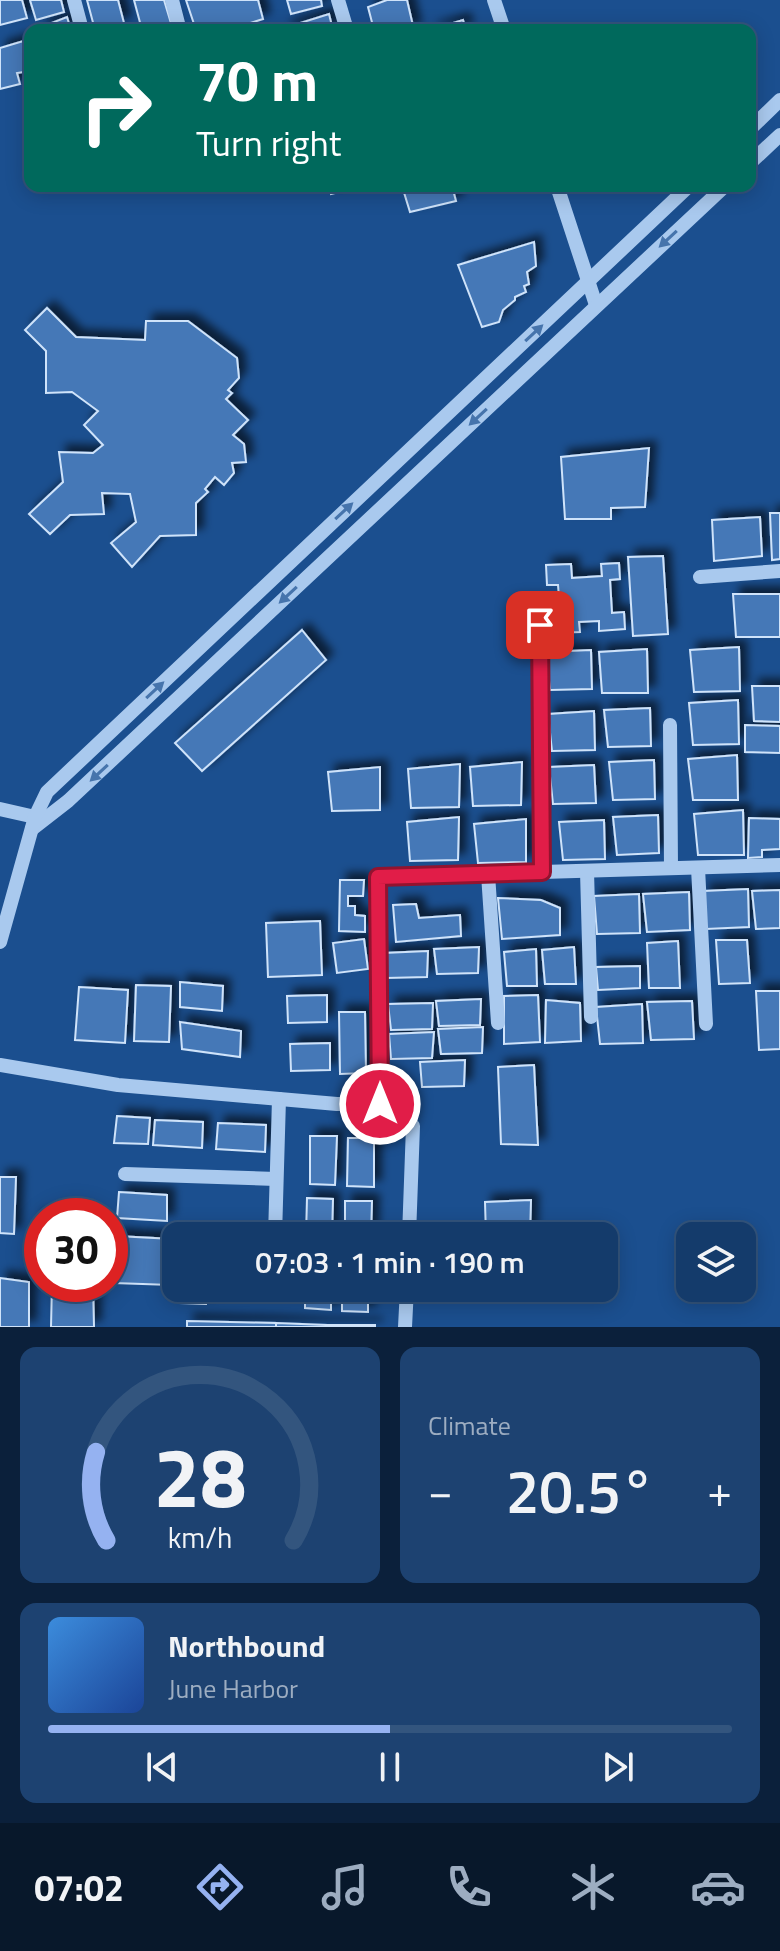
<!DOCTYPE html>
<meta charset="utf-8">
<style>
:root{--surface:#143b6b;--page:#1d4271;--text:#f1f3f6;--muted:#9dadc1;--line:#33557e;--accent:#95b2f1}
body{margin:0;font-family:"Titillium Web",sans-serif;background:var(--page);color:var(--text);height:100vh;display:flex;flex-direction:column;font-size:30px;white-space:nowrap}
*{box-sizing:border-box;margin:0}
p{font-size:26px;color:var(--muted)}
.icon{flex:none;width:44px;height:44px;fill:none;stroke:currentColor;stroke-width:2;stroke-linecap:round;stroke-linejoin:round}
.map{position:relative;height:1327px;overflow:hidden}
.details{display:flex;flex-direction:column;gap:20px;padding:20px;background:#0b203b;flex:1}
.details>*{flex:none}
.top-card{position:absolute;left:24px;top:24px;width:732px;height:168px;border-radius:16px;box-shadow:0 4px 20px #0003,0 0 0 2px var(--line);background:#00695c;color:#fff;overflow:hidden}
.controls{position:absolute;left:676px;top:1222px;display:grid;gap:16px}
.controls a{display:grid;place-items:center;width:80px;height:80px;border-radius:16px;background:var(--surface);box-shadow:0 4px 20px #0003,0 0 0 2px var(--line);font-size:40px}
.speed{position:absolute;left:24px;top:1198px;display:flex;gap:16px;font-size:40px;font-weight:700;text-align:center}
.speed>*{display:grid;place-content:center;width:104px;height:104px;border-radius:50%;background:var(--surface);box-shadow:0 4px 20px #0003,0 0 0 2px var(--line);line-height:1}
.speed .limit{border:12px solid #d22;background:#fff;color:#111}
.pin{position:absolute;display:grid;place-items:center;width:68px;height:68px;color:#fff;margin:-34px;border-radius:16px;box-shadow:0 4px 12px #0006}
.me{position:absolute;width:88px;margin:-44px;rotate:0deg;stroke-linejoin:round;filter:drop-shadow(0 0 6px #0008)}
.turn{display:flex;align-items:center;gap:28px;height:168px;padding:0 40px;font-size:36px}
.turn .icon{width:104px;height:104px;stroke-width:2.5}
.turn b{display:block;font-size:56px;line-height:68px}
.big{font-size:60px;font-weight:600;line-height:1.1}
.details .card{flex:1;display:flex;flex-direction:column;justify-content:center;gap:12px;min-width:0;padding:0 28px;border-radius:16px;background:var(--page)}
.details .dial{align-items:center;gap:0}
.dial svg{height:208px;overflow:visible;fill:none;stroke:var(--line);stroke-width:7;stroke-linecap:round;text-anchor:middle}
.dial text{fill:var(--text);stroke:none}
.song{display:flex;align-items:center;gap:24px}
.cover{width:96px;height:96px;border-radius:12px;background:linear-gradient(135deg,hsl(210 70% 55%),hsl(220 70% 35%))}
.played{height:8px;border-radius:4px;background:linear-gradient(90deg,var(--accent) 50%,var(--line) 50%)}
.keys{display:flex;justify-content:space-around;direction:ltr}
.heat{display:flex;justify-content:space-between;align-items:center;font-size:44px;direction:ltr}
.details .tiles{flex:1;display:grid;gap:20px;grid-template-columns:1fr 1fr}
.card:last-child{grid-column:span 2}
.trip{position:absolute;left:162px;top:1222px;width:456px;height:80px;border-radius:16px;background:var(--surface);box-shadow:0 4px 20px #0003,0 0 0 2px var(--line);font-weight:600;line-height:80px;text-align:center}
.dock{display:flex;height:128px;justify-content:space-around;align-items:center;background:#08182b;color:var(--muted)}
.dock .icon{width:56px;height:56px}
.dock .current{color:var(--accent)}
.dock b{font-size:36px;color:var(--text)}
.map>svg:first-child{display:block}
.building{fill:#4478b7;stroke:#cfe3fa;stroke-width:2;filter:url(#shadow)}
.lines{fill:none;stroke-linecap:round;stroke-linejoin:round}
.minor{stroke:#a9c9ee;stroke-width:14}
.oneway{fill:#4674ac}
.route-casing{stroke:#92132f;stroke-width:20}
.route{stroke:#e11d48;stroke-width:14}
</style>
<div class="map">
<svg width="780" height="1327" viewBox="0 0 780 1327">
<defs>
<filter id="shadow"><feDropShadow dx="7" dy="-7" stdDeviation="4" flood-color="#0009"/></filter>
</defs>
<rect width="100%" height="100%" fill="#1b4f8f"/>
<g class="building">
<polygon points="0,0 22,0 27,18 0,25"/>
<polygon points="30,0 61,0 64,12 36,20"/>
<polygon points="87,0 118,0 124,23 95,30"/>
<polygon points="134,0 164,0 173,30 142,30"/>
<polygon points="186,0 258,0 263,19 228,30 196,30"/>
<polygon points="287,0 321,0 322,6 291,14"/>
<polygon points="387,0 407,0 414,30 374,30 368,7"/>
<polygon points="329,14 333,30 285,30 284,28"/>
<polygon points="67,17 71,30 42,30 41,27"/>
<polygon points="463,20 466,30 430,30"/>
<polygon points="30,39 30,71 17,73 20,84 0,89 0,48"/>
<polygon points="329,186 363,186 331,194"/>
<polygon points="402,186 452,186 456,201 410,212"/>
<polygon points="467,186 494,186 468,192"/>
<polygon points="534,242 536,266 527,272 529,284 524,286 526,292 515,297 515,300 503,310 499,322 482,327 458,265"/>
<polygon points="47,308 76,337 145,340 146,321 188,321 237,358 239,378 228,390 232,393 226,399 248,420 233,435 244,444 246,462 232,463 234,473 224,485 215,477 205,489 208,492 196,503 196,535 160,536 132,567 111,543 136,522 130,494 102,493 104,514 70,515 50,534 29,514 63,482 59,452 93,453 103,445 84,425 98,411 72,392 46,393 46,351 25,330"/>
<polygon points="649,448 645,507 611,508 611,519 565,519 561,457"/>
<polygon points="770,513 780,513 780,559 772,560"/>
<polygon points="760,517 762,556 714,561 712,520"/>
<polygon points="663,556 668,634 633,636 628,557"/>
<polygon points="619,563 620,579 610,580 612,613 624,612 625,629 599,631 599,621 579,622 580,632 551,633 550,612 560,611 558,585 547,585 546,565 571,564 572,578 602,576 601,564"/>
<polygon points="733,594 780,594 780,637 736,637"/>
<polygon points="302,630 326,660 202,771 175,743"/>
<polygon points="739,647 740,691 694,692 690,650"/>
<polygon points="647,649 648,693 602,693 599,652"/>
<polygon points="591,650 592,689 550,690 546,652"/>
<polygon points="752,686 780,686 780,722 754,721"/>
<polygon points="738,700 739,744 693,745 689,703"/>
<polygon points="650,708 651,746 608,747 604,710"/>
<polygon points="594,711 595,750 552,751 548,714"/>
<polygon points="745,725 780,726 780,753 745,752"/>
<polygon points="737,755 738,800 693,800 688,759"/>
<polygon points="654,760 655,799 613,800 609,762"/>
<polygon points="522,762 521,805 473,806 470,767"/>
<polygon points="460,764 459,807 411,808 408,769"/>
<polygon points="594,765 596,803 553,804 549,767"/>
<polygon points="380,767 380,810 332,811 328,772"/>
<polygon points="743,810 744,855 698,855 694,814"/>
<polygon points="658,815 659,853 617,855 613,817"/>
<polygon points="459,817 458,860 410,861 407,822"/>
<polygon points="749,818 780,819 780,849 762,850 762,857 748,858"/>
<polygon points="526,819 526,862 478,863 474,824"/>
<polygon points="604,820 605,859 563,860 559,822"/>
<polygon points="340,880 364,880 363,896 348,896 348,906 355,906 355,915 365,916 365,932 339,931"/>
<polygon points="748,889 749,927 706,929 703,891"/>
<polygon points="780,890 780,928 756,929 752,891"/>
<polygon points="689,892 690,930 647,932 643,894"/>
<polygon points="639,894 640,933 597,934 594,896"/>
<polygon points="498,898 541,900 560,908 560,935 502,939"/>
<polygon points="416,904 419,918 460,915 461,936 396,942 393,905"/>
<polygon points="320,921 322,975 268,977 266,923"/>
<polygon points="364,939 368,969 337,973 333,943"/>
<polygon points="716,940 747,940 750,983 719,984"/>
<polygon points="678,941 680,988 649,988 647,943"/>
<polygon points="479,947 478,973 437,974 434,949"/>
<polygon points="574,947 576,984 545,984 542,950"/>
<polygon points="536,949 537,986 507,986 504,952"/>
<polygon points="428,951 427,977 386,978 383,953"/>
<polygon points="640,966 640,988 598,990 596,967"/>
<polygon points="180,982 223,986 222,1011 180,1007"/>
<polygon points="136,985 171,986 169,1042 134,1041"/>
<polygon points="79,987 128,990 125,1043 75,1040"/>
<polygon points="756,991 780,991 780,1049 759,1050"/>
<polygon points="327,995 327,1022 288,1023 287,996"/>
<polygon points="538,995 540,1042 504,1044 504,996"/>
<polygon points="481,999 480,1025 439,1026 436,1001"/>
<polygon points="546,1000 580,1003 581,1041 545,1043"/>
<polygon points="692,1001 694,1039 651,1040 647,1002"/>
<polygon points="433,1003 432,1029 391,1030 388,1004"/>
<polygon points="642,1004 643,1043 600,1044 596,1007"/>
<polygon points="339,1012 365,1012 366,1073 340,1074"/>
<polygon points="180,1022 241,1031 240,1057 182,1049"/>
<polygon points="483,1027 482,1053 441,1054 438,1029"/>
<polygon points="434,1032 432,1058 391,1059 389,1034"/>
<polygon points="330,1043 330,1070 291,1071 290,1044"/>
<polygon points="465,1060 464,1086 422,1087 420,1062"/>
<polygon points="534,1065 538,1145 501,1144 498,1067"/>
<polygon points="117,1116 150,1118 148,1144 114,1143"/>
<polygon points="155,1120 203,1122 202,1148 153,1145"/>
<polygon points="218,1123 266,1125 265,1152 216,1149"/>
<polygon points="310,1136 337,1136 335,1185 310,1184"/>
<polygon points="348,1138 374,1138 374,1187 347,1186"/>
<polygon points="0,1177 16,1177 14,1234 0,1233"/>
<polygon points="119,1192 167,1195 167,1221 117,1218"/>
<polygon points="307,1198 333,1199 332,1236 306,1236"/>
<polygon points="531,1200 530,1236 486,1236 485,1202"/>
<polygon points="345,1201 372,1201 371,1236 345,1236"/>
<polygon points="37,1218 42,1218 42,1249 36,1248"/>
<polygon points="116,1236 173,1239 171,1285 114,1283"/>
<polygon points="0,1278 29,1282 29,1327 0,1327"/>
<polygon points="52,1284 93,1284 94,1327 51,1327"/>
<polygon points="180,1288 207,1288 206,1304 180,1303"/>
<polygon points="217,1288 243,1288 243,1299 217,1298"/>
<polygon points="305,1288 331,1288 331,1310 305,1308"/>
<polygon points="342,1288 368,1288 368,1312 342,1311"/>
<polygon points="187,1321 276,1323 276,1327 187,1327"/>
<polygon points="276,1323 326,1325 326,1327 276,1327"/>
<rect x="326" y="1325" width="49" height="2"/>
</g>
<g class="lines">
<g class="minor">
<polyline points="74,0 81,26"/>
<polyline points="172,0 179,27"/>
<polyline points="338,0 347,30"/>
<polyline points="494,0 504,30"/>
<polyline points="750,129 780,100"/>
<polyline points="750,163 780,135"/>
<polyline points="557,186 596,305"/>
<polyline points="700,577 780,571"/>
<polyline points="540,625 542,872"/>
<polyline points="670,725 671,868"/>
<polyline points="0,809 35,817"/>
<polyline points="32,829 68,801 725,186"/>
<polyline points="698,868 706,1024"/>
<polyline points="587,871 591,1017"/>
<polyline points="488,874 498,1023"/>
<polyline points="0,942 35,817 47,792 689,186"/>
<polyline points="0,1065 118,1085 337,1104 380,1104 399,1112 413,1126 409,1236"/>
<polyline points="380,1104 378,877 780,865"/>
<polyline points="125,1174 276,1179"/>
<polyline points="275,1236 279,1099"/>
<polyline points="405,1327 407,1288"/>
</g>
</g>
<defs><path id="oneway-solid" d="M-6-.8H1V-3.2L6.5 0L1 3.2V.8H-6Z" transform="scale(2)"/></defs>
<g class="oneway">
<use href="#oneway-solid" transform="translate(668 239) rotate(137)"/>
<use href="#oneway-solid" transform="translate(534 333) rotate(-43)"/>
<use href="#oneway-solid" transform="translate(478 417) rotate(137)"/>
<use href="#oneway-solid" transform="translate(344 511) rotate(-43)"/>
<use href="#oneway-solid" transform="translate(288 595) rotate(137)"/>
<use href="#oneway-solid" transform="translate(155 690) rotate(-43)"/>
<use href="#oneway-solid" transform="translate(99 773) rotate(137)"/>
</g>
<g class="lines">
<g class="route-casing">
<polyline id="route" points="380,1104 378,877 542,872 540,625"/>
</g>
<use href="#route" class="route"/>
</g>
</svg>
<div class="controls">
<a><svg class="icon" aria-label="layers" viewBox="0 0 24 24"><path d="M12 4l9 5-9 5-9-5zM3 14l9 5 9-5"/></svg></a>
</div>
<div class="speed"><div class="limit">30</div></div>
<div class="pin" style="left:540px;top:625px;background:#d93025"><svg class="icon" aria-label="arrive" viewBox="0 0 24 24"><path d="M6 21V4h12l-3 4 3 4H6"/></svg></div>
<svg class="me" style="left:380px;top:1104px" viewBox="-20 -20 40 40"><circle r="17" fill="#e11d48" stroke="#fff" stroke-width="3"/><path d="M0-11L8 9 0 5-8 9z" fill="#fff"/></svg>
<div class="trip">07:03 · 1 min · 190 m</div>
<div class="top-card">
<div class="turn"><svg class="icon" aria-label="right" viewBox="0 0 24 24"><path d="M7 20v-9h11M14 6l5 5-5 5"/></svg><div><b>70 m</b>Turn right</div></div>
</div>
</div>
<section class="details">
<div class="tiles">
<div class="card dial"><svg viewBox="0 0 100 80">
<path d="M14 69A42 42 0 1 1 86 69"/>
<path d="M14 69A42 42 0 0 1 10 35" stroke="#95b2f1"/>
<text x="50" y="56" font-size="32" font-weight="700">28</text>
<text x="50" y="72" font-size="11">km/h</text>
</svg></div>
<div class="card"><p>Climate</p>
<div class="heat"><a>−</a><b class="big">20.5°</b><a>+</a></div>
</div>
<div class="card">
<div class="song"><i class="cover"></i><div><b>Northbound</b><p>June Harbor</p></div></div>
<div class="played"></div>
<div class="keys"><svg class="icon" aria-label="previous" viewBox="0 0 24 24"><path d="M18 5L8 12l10 7zM5 5v14"/></svg><svg class="icon" aria-label="pause" viewBox="0 0 24 24"><path d="M8 5v14M16 5v14"/></svg><svg class="icon" aria-label="next" viewBox="0 0 24 24"><path d="M6 5l10 7-10 7zM19 5v14"/></svg></div>
</div>
</div>
</section>
<nav class="dock">
<b>07:02</b>
<svg class="icon current" aria-label="directions" viewBox="0 0 24 24"><path d="M12 3l9 9-9 9-9-9zM9 14v-3h6M13 9l2 2-2 2"/></svg>
<svg class="icon" aria-label="music" viewBox="0 0 24 24"><path d="M9 18V5l10-2v13"/><circle cx="6" cy="18" r="3"/><circle cx="16" cy="16" r="3"/></svg>
<svg class="icon" aria-label="phone" viewBox="0 0 24 24"><path d="M5 4h4l2 5-3 2q2 4 5 5l2-3 5 2v4C11 20 4 13 5 4z"/></svg>
<svg class="icon" aria-label="climate" viewBox="0 0 24 24"><path d="M12 3v18M4 7l16 10M4 17L20 7"/></svg>
<svg class="icon" aria-label="car" viewBox="0 0 24 24"><path d="M5 17H2v-5l4-1 3-4h7l3 4 3 1v5h-3M9 17h6M6 11h13"/><circle cx="7" cy="17" r="2"/><circle cx="17" cy="17" r="2"/></svg>
</nav>
